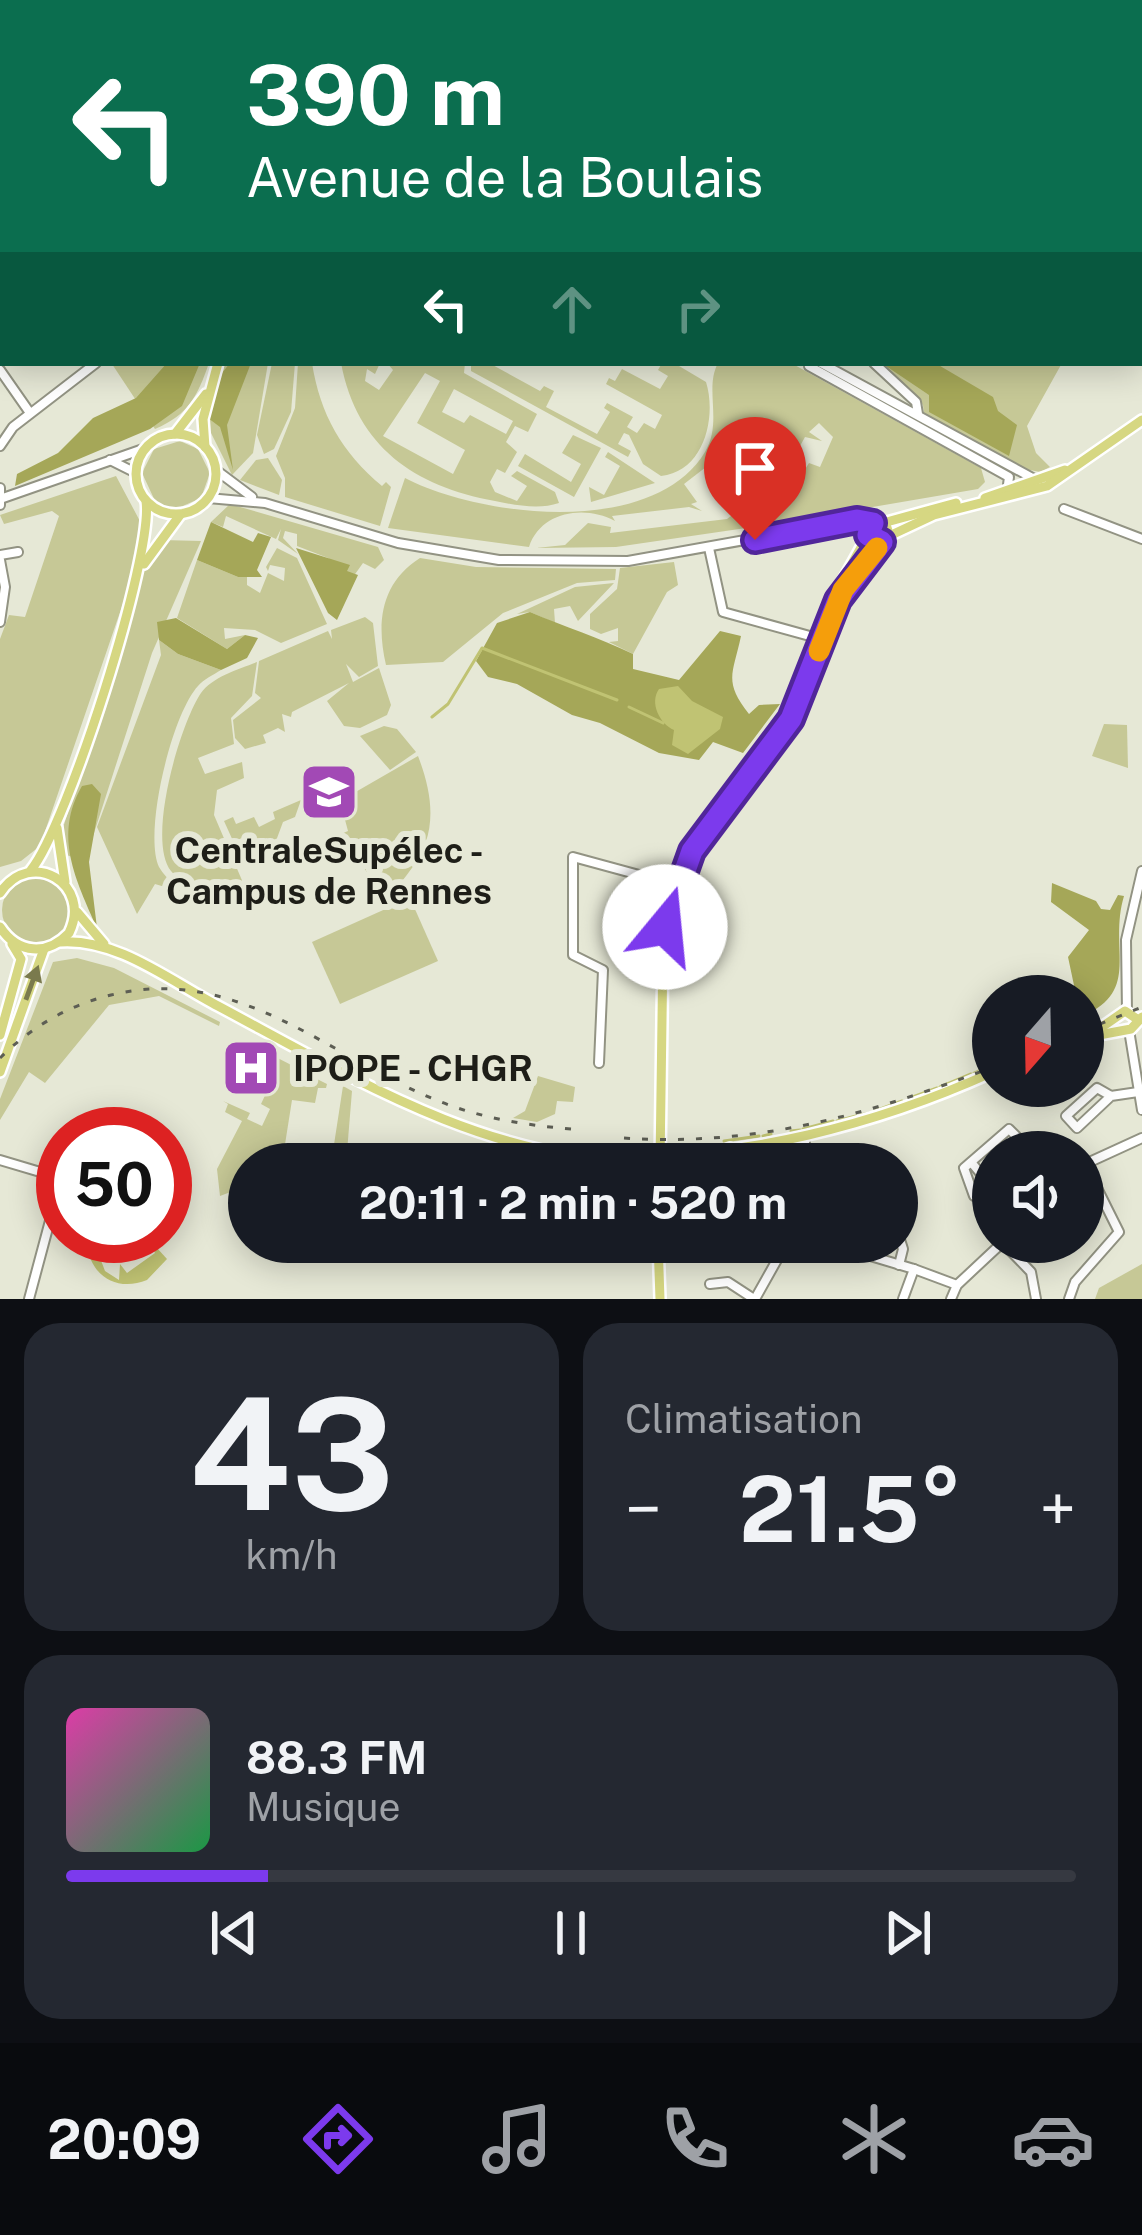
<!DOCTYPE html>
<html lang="fr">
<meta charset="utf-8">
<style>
:root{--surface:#171b24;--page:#242831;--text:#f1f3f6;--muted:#9ea1a6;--line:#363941;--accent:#7c3aed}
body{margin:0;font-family:"Public Sans",sans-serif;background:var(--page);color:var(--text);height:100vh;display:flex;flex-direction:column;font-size:45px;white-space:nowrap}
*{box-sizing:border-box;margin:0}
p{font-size:39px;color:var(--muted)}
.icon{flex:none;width:66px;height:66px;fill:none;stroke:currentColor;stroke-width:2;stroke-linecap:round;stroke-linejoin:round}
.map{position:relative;height:1299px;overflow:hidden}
.drawer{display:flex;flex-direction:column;gap:24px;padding:24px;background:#0d0f14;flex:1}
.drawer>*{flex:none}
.guide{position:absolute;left:0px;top:0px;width:1143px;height:366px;box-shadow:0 6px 30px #0003;background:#0b6e4f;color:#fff;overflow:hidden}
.needle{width:78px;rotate:200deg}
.buttons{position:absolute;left:972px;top:975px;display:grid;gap:24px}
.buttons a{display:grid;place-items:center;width:132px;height:132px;border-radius:50%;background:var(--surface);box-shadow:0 6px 30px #0003;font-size:60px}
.speed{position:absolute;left:36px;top:1107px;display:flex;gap:24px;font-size:60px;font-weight:700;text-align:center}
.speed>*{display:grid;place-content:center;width:156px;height:156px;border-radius:50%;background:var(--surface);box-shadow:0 6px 30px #0003;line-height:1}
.speed .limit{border:18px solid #d22;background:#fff;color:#111}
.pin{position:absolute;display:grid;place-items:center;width:102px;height:102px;color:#fff;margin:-123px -51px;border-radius:50% 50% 50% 0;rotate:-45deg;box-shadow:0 0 12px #0007}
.pin .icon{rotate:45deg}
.me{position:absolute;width:132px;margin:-66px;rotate:17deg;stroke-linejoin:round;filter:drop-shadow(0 0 9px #0008)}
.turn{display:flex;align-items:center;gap:42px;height:252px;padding:0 48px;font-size:54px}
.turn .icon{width:156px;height:156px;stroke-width:2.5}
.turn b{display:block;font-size:84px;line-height:102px}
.lanes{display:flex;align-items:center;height:114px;padding:0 48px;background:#0003;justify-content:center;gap:60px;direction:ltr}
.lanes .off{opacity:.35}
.big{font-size:90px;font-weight:700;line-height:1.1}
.drawer .tile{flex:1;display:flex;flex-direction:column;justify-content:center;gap:18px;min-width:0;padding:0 42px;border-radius:36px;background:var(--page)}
.drawer .dial{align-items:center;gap:0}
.dial b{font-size:156px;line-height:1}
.song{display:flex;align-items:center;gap:36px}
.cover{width:144px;height:144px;border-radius:18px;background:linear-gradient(135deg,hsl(320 70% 55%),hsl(140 70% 35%))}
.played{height:12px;border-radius:6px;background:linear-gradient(90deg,var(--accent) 20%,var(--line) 20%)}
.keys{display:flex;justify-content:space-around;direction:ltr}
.heat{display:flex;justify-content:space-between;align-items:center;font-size:66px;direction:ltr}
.drawer .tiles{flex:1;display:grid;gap:24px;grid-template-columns:1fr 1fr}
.tile:last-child{grid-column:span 2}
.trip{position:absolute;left:228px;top:1143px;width:690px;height:120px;border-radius:60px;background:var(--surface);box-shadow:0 6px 30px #0003;font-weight:700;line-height:120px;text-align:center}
.tabs{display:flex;height:192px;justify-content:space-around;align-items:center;background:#090b0e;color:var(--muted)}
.tabs .icon{width:84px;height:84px}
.tabs .on{color:var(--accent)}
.tabs b{font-size:54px;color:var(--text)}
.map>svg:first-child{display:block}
.green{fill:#c6c896;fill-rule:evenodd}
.forest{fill:#a5a758}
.water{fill:#c0c373}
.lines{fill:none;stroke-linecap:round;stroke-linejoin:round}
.stream{stroke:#c0c373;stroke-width:3}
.minor-casing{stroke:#929383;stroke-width:12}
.major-casing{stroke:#fff;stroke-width:14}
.minor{stroke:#fff;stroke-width:8}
.major{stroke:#d6d782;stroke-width:9}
.rail{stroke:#5d5e54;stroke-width:3;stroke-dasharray:6 12;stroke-linecap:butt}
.oneway{fill:#7a7a4d}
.route-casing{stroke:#51269a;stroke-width:30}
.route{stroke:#7c3aed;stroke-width:21}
.slow{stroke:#f59e0b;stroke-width:21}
.labels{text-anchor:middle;stroke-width:12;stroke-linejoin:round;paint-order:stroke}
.poi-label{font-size:36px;font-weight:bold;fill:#1e1e18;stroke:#e6e8d6}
</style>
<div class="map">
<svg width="1142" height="1299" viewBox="0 0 1142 1299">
<rect width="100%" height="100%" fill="#e6e8d6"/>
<g class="green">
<path d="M209,363c-12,34 -20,51 -54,66l-43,-65z"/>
<polygon points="225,363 268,363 253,453 232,475 208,427"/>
<polygon points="272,363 295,363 291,412 274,449 264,454 257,435"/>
<path d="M298,363h14c8,51 30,90 70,123l4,-4 5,5 -11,39 -95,-29v-19l-9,-22 19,-48z"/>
<path d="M341,363h39l-5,11 -8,-5 -2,12 14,9 14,-20 -6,-7h78l-1,10 73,41 -9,18 -13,-6 -9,16 11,10 -12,21 -8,-4 -7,13 5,10 22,9 10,-15 -16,-10 6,-5 38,21 4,11c-20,7 -44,2 -64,-2 -81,-15 -138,-54 -154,-138zM425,373l15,8 -23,42 48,27 -12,24 -70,-38zM454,389l59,32 -7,13 -36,-19 -6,8 -22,-11z"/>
<path d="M471,363h18l51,28 4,-5 10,5 -8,16 51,27 13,-22 -6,-4 3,-5 26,14 -6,10 10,6 7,-10 11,6 7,-14 -56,-31 3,-6 6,3 7,-12 38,20 8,-13 -10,-6 4,-7h12l32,19c11,35 -2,90 -45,94l-18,-12 -14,-29 -5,-2 -6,11 13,7 -3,6 -157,-86z"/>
<path d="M718,363h73l190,105 4,14 -7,7 -205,35 -4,-35 28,-7 12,-19 11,4 13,-30 -14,-14 -10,9 13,9 -17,-4 -10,18 8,6 -10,16 -28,4 -10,-25 7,3 6,-18 -4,-4 -11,-2 4,17 -20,-8 -7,14 24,15 12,52 -13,2 -7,-28h-17l-23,-32 -22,17 13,18 -6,2 11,7 -13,-4 -77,9 3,5c-30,-16 -74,-10 -86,26l-141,-19 17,-50c75,39 248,60 300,-26 18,-30 -1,-63 13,-89z"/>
<polygon points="878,363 1062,363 1027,426 1036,453 1050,467 1040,472 1025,469 924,414 923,405"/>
<polygon points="573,435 601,448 574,497 518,466 525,454 571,482 581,464 562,453"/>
<polygon points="180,441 198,449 210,473 201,498 176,509 156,503 142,473 154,449"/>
<polygon points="608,452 655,483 591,502 589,487 604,495 620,466 605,457"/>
<polygon points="268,458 282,480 279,495 240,480 256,460"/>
<polygon points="116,476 142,525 143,545 40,846 21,861 0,867 0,639 9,615 25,617 59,516 52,511 4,524 0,515"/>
<polygon points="230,504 378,547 384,560 375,569 363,563 353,577 328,558 297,546 297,534 285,531 283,538 298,554 278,540 281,529 276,539 226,516 223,527 211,522"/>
<polygon points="735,513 746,528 616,547 536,548 565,545 588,523 611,527 610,533 727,519"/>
<polygon points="161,540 201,541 152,653 85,861 63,854 62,831 152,546"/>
<polygon points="277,548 297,558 327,624 281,643 255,630 224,628 225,639 245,635 227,649 177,618 197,560 238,577 247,575 247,585 260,593 268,573 284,581 285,568 270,565 268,571 266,567"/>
<path d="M420,558l56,9 140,2 -1,11 -38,3 -74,30 -60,49 -57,3c-10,-43 -5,-82 34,-107z"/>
<polygon points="674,562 678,585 667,592 633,654 609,642 618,641 618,628 601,634 590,629 590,614 617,589 620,568"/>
<polygon points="614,583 578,621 570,606 554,609 555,623 530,612 517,614 575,587"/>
<polygon points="365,617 373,623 378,666 359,677 346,664 353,682 379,668 391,705 387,715 360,728 344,726 327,701 349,683 292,712 291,717 282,714 285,732 278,728 263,735 266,743 245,749 235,738 233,720 261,698 255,693 259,661 328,631 332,639 331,630"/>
<path d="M159,640l19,14 43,16c-8,5 -17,9 -23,16 -26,28 -55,146 -39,181 8,14 22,22 36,29l-40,-12 -18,30 -40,-87 64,-172z"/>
<path d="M257,662l-5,34 -21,22 3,26 -36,14 7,16 37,-12 2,16 -27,12 -3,25 36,84 -4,5c-24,-8 -58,-12 -75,-33 -25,-31 9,-147 30,-178 11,-16 38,-24 56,-31z"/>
<polygon points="1104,724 1127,725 1128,768 1092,756"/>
<polygon points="384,726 397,729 416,752 390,770 360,736"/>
<path d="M418,756c16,42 20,80 -9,116 -8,11 -15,19 -29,21l-17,-27 -46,-15 23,-5 1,-12 7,-3 -8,-30z"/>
<polygon points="301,800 295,817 283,822 270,857 252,866 243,863 224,821 233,817 236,824 254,817 259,827 275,819 273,812"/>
<circle cx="36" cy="910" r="34"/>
<polygon points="410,898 438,961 340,1004 312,942"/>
<polygon points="77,958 114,968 220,1022 219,1026 159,996 109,1005 45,1083 29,1072 0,1120 0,1099 53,962"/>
<polygon points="264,1051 301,1070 298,1077 309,1083 313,1077 327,1084 326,1088 318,1088 315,1103 292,1100 283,1157 273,1164 249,1164 249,1185 220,1196 217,1169 242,1121 225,1112 228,1104 223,1101 250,1113 247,1119 262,1126 270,1109 261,1104 277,1070 259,1059"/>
<polygon points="538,1076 575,1087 573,1102 557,1101 555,1114 537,1122 513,1118 525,1111"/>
<polygon points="343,1086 352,1091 346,1164 331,1164"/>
<polygon points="1142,1264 1142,1299 1095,1299 1099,1288"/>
</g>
<g class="forest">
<polygon points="167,363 200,363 182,406 150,429 15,486 17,474 58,453 93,418 136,398"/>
<polygon points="230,363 251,363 227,425 233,470 220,427 208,418 222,373"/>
<polygon points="935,363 993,397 998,411 1017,425 1009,456 929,412 929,395 883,364"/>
<polygon points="211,522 253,542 258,533 271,537 257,570 262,577 238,577 197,560"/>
<polygon points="296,548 350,565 347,571 358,575 337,620 328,613"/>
<path d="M530,612c35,15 68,25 103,42v15l46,11 41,-49 21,5c-8,38 -18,45 8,78l10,-9 21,-1 -37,49 -30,-11 -14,18 -40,-7 -59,-30 -28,-8 -55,-31 -29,-7 -12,-16 21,-38z"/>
<polygon points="176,618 227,649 245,635 258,638 247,658 221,670 178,654 159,640 157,622"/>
<path d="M92,784l9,10 -12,68 8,66c-21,-48 -44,-92 -15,-142z"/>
<path d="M1052,883l44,18 5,8 9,1 8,-15 6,1c-16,53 18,94 -41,120v-20l-8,-6 -7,-33 21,-27 -38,-28z"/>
</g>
<g class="water">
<path d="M678,686l14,15 31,16 -3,12 -32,25 -16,-9 2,-15c-14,-6 -25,-27 -15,-41z"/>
<path d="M100,1236l17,25 -20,-11 8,21 14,9 1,-16 7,9 28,-20 -9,-17 21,23 -20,21c-29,12 -56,-3 -60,-35z"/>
</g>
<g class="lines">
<g class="stream">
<polyline points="629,707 663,723"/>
<polyline points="432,717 448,704 482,648 617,700"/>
<polyline points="974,1073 990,1066"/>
<polyline points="940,1087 971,1074"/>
<polyline points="910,1098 937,1088"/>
<polyline points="875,1111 902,1101"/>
<polyline points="860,1115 870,1113"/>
<polyline points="837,1121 856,1116"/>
<polyline points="803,1129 833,1121"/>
<polyline points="791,1131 800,1130"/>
<polyline points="763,1136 771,1134"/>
<polyline points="724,1141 759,1136"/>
</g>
<g class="minor-casing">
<g id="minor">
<polyline points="1044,0 1052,3"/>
<polyline points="63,3 63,0"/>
<polyline points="201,3 202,0"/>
<polyline points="951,3 951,0"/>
<polyline points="0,5 3,6"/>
<polyline points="1140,31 1142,27"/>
<polyline points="0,244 3,245"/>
<polyline points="0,299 3,289"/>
<polyline points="821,363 1038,481"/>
<polyline points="874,363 916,402 918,414"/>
<polyline points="809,366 1009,477 1007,492"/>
<polyline points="0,370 30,413"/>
<polyline points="0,446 13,427 96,363"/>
<polyline points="110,460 136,473"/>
<polyline points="216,470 252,497"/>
<polyline points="0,488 0,505"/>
<polyline points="3,498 146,448"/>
<polyline points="208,498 265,503 398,543 499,560 628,561 845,522 873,523"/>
<polyline points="1064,509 1142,539"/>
<polyline points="709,548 723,612 817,638"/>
<polyline points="0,555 18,552"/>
<polyline points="0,560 5,587 0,622"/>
<polyline points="1127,1011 1126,940 1142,871"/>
<polyline points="1129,1030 1142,1110"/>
<polyline points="599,1063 603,970 573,955 573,857 676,885"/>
<polyline points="1111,1096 1077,1128 1066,1116 1097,1088 1111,1096 1138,1092"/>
<polyline points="804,1136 808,1164"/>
<polyline points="0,1160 47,1174 59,1187"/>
<polyline points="971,1162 991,1186 986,1201 974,1196 964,1168 1009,1129 1032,1152"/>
<polyline points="1083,1165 1142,1138"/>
<polyline points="897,1230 903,1249 899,1265"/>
<polyline points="1002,1242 1031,1272 1036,1299"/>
<polyline points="867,1255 914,1269 903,1299"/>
<polyline points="914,1269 957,1285"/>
<polyline points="710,1284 728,1282 751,1297"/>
<polyline points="29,1299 59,1187"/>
<polyline points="755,1299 787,1242"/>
<polyline points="951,1299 957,1285 1003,1242"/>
<polyline points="1069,1299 1075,1282 1119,1232 1085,1164"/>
</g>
</g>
<g class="major-casing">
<g id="major">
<polyline points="335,3 336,0"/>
<polyline points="175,434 206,394"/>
<circle cx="176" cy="474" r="40"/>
<polyline points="205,447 203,419 218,363"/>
<polyline points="985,498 1065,470"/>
<circle cx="878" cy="532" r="10"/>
<polyline points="883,523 956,503"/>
<polyline points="887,537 934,515 1047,486 1142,420"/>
<polyline points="144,564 180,515"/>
<polyline points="834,596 868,535"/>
<polyline points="788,713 821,628"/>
<polyline points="57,828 65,882"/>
<path d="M31,870c36,-44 123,-315 115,-369"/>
<path d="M0,893c31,-46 93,-9 69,40 -22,23 -51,21 -69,-6"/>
<polyline points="77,912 104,944"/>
<path d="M60,942c57,-4 110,39 158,64 133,71 268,154 423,156 28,0 63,0 89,-14"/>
<polyline points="1099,1029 1125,1011 1137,1019"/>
<polyline points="0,1035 21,959 12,944"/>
<polyline points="1083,1038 1131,1029 1142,1017"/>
<polyline points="0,1072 44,949"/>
<path d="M615,1156c128,3 261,-31 378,-84"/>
<polyline points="660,1164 663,948 676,885 699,839 791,719 838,600 882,542"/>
<polyline points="658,1242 660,1299"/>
</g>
</g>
<use href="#minor" class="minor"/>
<use href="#major" class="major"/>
<g class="rail">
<polyline points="1083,1031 1142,1007"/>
<path d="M0,1058c31,-31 69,-53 111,-63 126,-31 217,61 325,105 44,18 88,25 135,29"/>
<path d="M624,1138c134,9 246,-24 369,-71"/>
</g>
</g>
<defs><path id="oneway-solid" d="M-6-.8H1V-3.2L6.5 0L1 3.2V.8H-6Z" transform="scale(3)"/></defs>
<use class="oneway" href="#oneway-solid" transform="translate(32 983) rotate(-70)"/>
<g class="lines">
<g class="route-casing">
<polyline id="route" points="665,927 692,851 791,719 838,600 882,542 868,535 873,523 857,520 755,540"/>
</g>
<use href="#route" class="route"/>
<polyline class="slow" points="819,651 843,590 877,548"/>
</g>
<defs>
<g id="university-square" transform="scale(3)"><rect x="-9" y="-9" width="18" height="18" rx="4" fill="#a249b5" stroke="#e6e8d6"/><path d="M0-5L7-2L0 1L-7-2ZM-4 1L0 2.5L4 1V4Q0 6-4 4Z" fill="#fff"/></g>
<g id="hospital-square" transform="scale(3)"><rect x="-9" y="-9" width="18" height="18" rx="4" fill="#a249b5" stroke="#e6e8d6"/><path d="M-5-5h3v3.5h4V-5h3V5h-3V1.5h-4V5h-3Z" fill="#fff"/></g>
</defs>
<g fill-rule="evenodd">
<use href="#university-square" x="329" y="792"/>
<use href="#hospital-square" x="251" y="1068"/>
</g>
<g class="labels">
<g class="poi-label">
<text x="329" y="863">CentraleSupélec -<tspan x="329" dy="41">Campus de Rennes</tspan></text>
<text x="293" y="1081" text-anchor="start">IPOPE - CHGR</text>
</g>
</g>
</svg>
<div class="buttons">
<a><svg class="needle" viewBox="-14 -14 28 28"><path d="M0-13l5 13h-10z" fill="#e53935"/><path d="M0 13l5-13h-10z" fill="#9ea1a6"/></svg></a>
<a><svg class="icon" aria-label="sound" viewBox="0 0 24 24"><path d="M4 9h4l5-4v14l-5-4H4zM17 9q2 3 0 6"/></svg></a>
</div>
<div class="speed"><div class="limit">50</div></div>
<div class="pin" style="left:755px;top:540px;background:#d93025"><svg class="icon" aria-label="arrive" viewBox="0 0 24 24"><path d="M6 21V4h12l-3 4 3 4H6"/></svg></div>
<svg class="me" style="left:665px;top:927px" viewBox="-20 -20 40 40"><circle r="19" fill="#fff"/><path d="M0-13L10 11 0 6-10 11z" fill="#7c3aed"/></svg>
<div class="trip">20:11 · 2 min · 520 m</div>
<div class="guide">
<div class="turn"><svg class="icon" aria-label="left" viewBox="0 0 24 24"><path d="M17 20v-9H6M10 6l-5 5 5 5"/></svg><div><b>390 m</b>Avenue de la Boulais</div></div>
<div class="lanes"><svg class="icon" aria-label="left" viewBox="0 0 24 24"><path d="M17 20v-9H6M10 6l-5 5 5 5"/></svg><svg class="icon off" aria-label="ahead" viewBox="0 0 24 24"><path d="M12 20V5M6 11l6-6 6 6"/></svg><svg class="icon off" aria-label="right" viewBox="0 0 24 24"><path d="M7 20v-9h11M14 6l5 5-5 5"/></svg></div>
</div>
</div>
<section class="drawer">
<div class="tiles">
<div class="tile dial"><b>43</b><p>km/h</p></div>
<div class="tile"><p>Climatisation</p>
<div class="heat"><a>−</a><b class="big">21.5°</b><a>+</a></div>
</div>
<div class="tile">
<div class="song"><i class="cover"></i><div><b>88.3 FM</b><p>Musique</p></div></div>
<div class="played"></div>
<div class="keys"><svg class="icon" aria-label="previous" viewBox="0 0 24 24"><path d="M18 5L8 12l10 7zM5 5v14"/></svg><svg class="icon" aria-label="pause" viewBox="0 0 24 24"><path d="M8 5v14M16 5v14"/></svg><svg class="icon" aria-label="next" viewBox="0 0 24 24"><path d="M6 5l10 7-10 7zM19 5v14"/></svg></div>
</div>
</div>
</section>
<nav class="tabs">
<b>20:09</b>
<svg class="icon on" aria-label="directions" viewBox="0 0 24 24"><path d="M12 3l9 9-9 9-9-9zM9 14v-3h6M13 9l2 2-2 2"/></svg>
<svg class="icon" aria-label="music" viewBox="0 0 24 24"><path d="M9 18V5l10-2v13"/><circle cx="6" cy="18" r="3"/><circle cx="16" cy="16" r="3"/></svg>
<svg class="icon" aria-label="phone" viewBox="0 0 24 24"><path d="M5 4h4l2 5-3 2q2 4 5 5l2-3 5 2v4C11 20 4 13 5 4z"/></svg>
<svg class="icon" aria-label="climate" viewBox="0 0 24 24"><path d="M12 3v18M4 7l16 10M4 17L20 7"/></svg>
<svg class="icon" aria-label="car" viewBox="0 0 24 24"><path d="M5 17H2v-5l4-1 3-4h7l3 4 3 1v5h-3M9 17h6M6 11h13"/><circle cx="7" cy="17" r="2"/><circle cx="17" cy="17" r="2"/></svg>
</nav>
